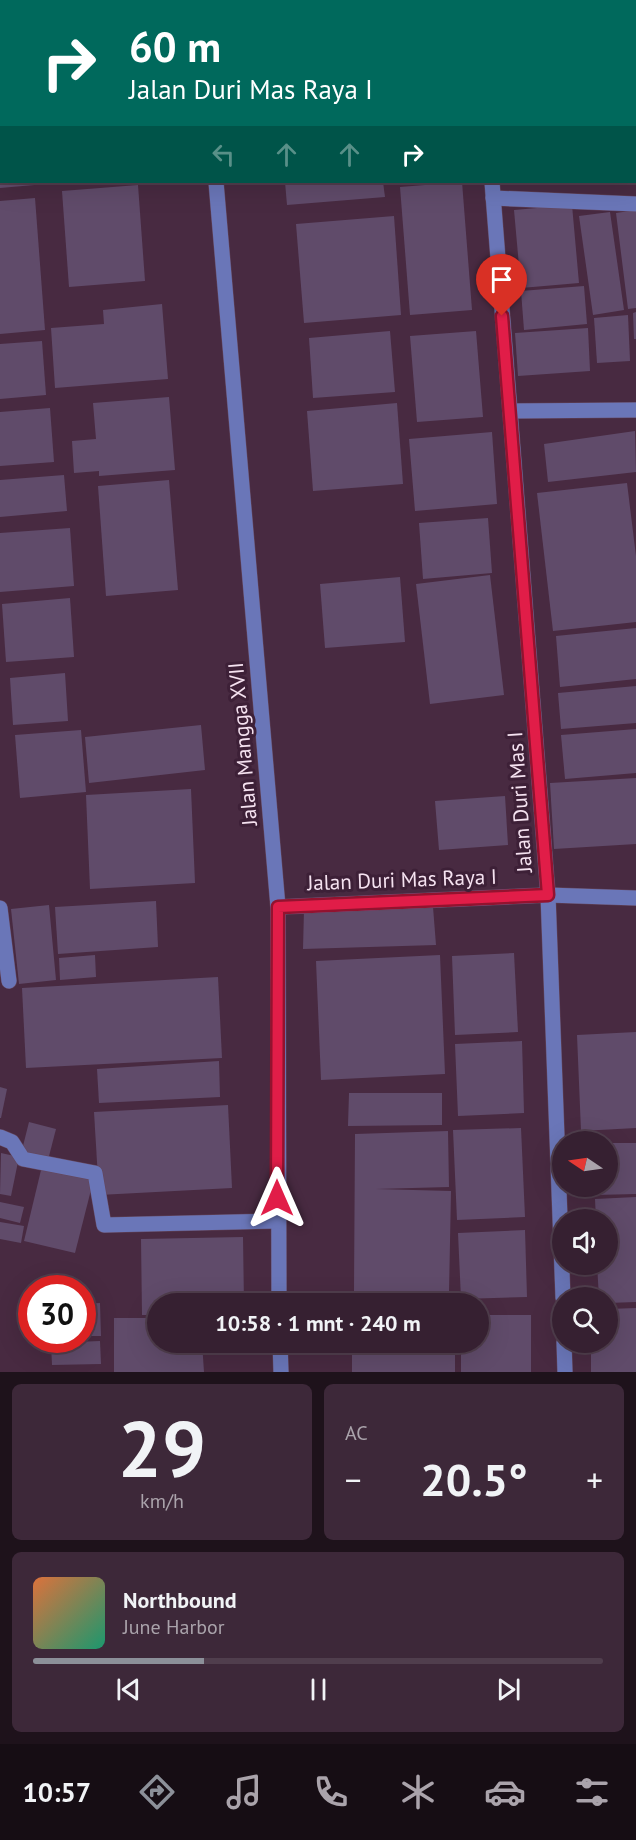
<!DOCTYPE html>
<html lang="id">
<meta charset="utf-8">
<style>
:root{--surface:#362031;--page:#3d2839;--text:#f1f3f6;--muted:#aaa3ab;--line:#503e4d;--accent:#8c9099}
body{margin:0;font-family:"PT Sans",sans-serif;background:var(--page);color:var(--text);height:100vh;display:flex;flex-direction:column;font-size:22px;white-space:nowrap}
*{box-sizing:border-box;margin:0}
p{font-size:20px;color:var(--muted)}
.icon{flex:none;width:33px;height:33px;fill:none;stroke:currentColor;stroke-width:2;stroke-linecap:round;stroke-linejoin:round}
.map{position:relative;height:1372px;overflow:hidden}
.drawer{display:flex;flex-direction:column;gap:12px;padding:12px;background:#1e121b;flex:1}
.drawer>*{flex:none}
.top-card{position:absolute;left:0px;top:0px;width:636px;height:183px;box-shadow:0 6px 24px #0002,0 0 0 2px var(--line);background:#00695c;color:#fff;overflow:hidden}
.needle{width:39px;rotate:283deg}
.fabs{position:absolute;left:552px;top:1131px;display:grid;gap:12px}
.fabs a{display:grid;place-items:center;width:66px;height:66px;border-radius:50%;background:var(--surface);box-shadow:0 6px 24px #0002,0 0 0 2px var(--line);font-size:30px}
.speed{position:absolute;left:18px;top:1275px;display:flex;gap:12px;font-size:30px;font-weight:700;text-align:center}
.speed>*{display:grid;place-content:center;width:78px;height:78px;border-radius:50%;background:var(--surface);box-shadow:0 6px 24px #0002,0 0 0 2px var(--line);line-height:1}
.speed .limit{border:9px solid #d22;background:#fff;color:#111}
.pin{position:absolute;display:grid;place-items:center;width:51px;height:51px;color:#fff;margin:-62px -26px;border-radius:50% 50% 50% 0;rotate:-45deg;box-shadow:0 0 6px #0007}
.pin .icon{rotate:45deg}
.me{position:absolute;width:66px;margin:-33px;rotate:0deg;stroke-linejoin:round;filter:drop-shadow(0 0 4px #0008)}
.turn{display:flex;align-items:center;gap:21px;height:126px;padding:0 30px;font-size:27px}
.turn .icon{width:78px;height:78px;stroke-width:2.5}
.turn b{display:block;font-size:42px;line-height:51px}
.lanes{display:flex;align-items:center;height:57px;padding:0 30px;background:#0003;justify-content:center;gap:30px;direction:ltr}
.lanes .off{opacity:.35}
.big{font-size:45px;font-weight:600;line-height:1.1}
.drawer .widget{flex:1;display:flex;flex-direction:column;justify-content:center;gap:9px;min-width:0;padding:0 21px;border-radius:9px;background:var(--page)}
.drawer .dial{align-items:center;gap:0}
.dial b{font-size:78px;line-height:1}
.song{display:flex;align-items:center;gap:18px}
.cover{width:72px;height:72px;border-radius:9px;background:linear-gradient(135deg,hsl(20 70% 55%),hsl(160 70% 35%))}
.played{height:6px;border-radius:3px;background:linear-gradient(90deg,var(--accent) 30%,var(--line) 30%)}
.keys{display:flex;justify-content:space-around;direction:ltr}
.heat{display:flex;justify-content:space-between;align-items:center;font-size:33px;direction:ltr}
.drawer .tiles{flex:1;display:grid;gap:12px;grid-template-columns:1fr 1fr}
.widget:last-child{grid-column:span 2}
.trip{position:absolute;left:147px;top:1293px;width:342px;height:60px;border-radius:30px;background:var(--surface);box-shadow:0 6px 24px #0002,0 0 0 2px var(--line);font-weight:600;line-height:60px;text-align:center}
.dock{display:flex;height:96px;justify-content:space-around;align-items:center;background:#160d14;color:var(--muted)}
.dock .icon{width:42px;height:42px}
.dock .current{color:var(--accent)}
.dock b{font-size:27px;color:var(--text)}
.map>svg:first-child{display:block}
.building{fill:#604b6a}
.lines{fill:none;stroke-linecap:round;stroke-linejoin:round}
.minor-casing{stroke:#64475d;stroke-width:16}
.minor{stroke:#6a76b8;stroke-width:15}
.route-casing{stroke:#92132f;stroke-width:15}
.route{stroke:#e11d48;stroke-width:10}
.labels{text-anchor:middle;stroke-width:6;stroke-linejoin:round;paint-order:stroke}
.street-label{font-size:21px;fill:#f5e2f0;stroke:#3d2037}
</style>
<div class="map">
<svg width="636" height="1372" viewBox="0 0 636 1372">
<rect width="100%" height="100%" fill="#482a41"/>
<g class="building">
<polygon points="0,182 46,182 46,184 0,188"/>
<polygon points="285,182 383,182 385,197 287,205"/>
<polygon points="462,182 472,310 410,315 400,187"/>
<polygon points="138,185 145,281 69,287 62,191"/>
<polygon points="35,198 45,330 0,334 0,201"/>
<polygon points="572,205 579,283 521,288 514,210"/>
<polygon points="636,210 636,308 628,309 616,213"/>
<polygon points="610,212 624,310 593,315 579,216"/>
<polygon points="394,216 401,315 304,323 296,224"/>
<polygon points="584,286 587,324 524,330 521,291"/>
<polygon points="162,304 168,379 55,388 51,328 104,324 103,310"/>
<polygon points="636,312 636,339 634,339 633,313"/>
<polygon points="628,315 630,361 597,363 594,318"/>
<polygon points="588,328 590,371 518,376 515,333"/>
<polygon points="390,331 395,392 313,398 309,338"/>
<polygon points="476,331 483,417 417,422 410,336"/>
<polygon points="42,341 46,395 0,399 0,344"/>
<polygon points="169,397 175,470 99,476 99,471 74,473 72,441 96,439 93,403"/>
<polygon points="397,403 403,484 313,491 307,411"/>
<polygon points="50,408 54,462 0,466 0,412"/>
<polygon points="635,431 636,472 548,482 544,444"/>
<polygon points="492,432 497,504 415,511 409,439"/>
<polygon points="64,475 67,511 0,517 0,480"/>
<polygon points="169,480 178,590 106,596 98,486"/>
<polygon points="627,483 636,556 636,622 553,631 537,493"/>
<polygon points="488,518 492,573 423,579 419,523"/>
<polygon points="70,528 74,586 0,592 0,533"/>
<polygon points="490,575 504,695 430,704 416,584"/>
<polygon points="400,577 405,642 325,648 320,584"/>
<polygon points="70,598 74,657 6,662 2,604"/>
<polygon points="636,628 636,679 560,687 556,636"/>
<polygon points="65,673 68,721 13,725 10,678"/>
<polygon points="636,686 636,723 561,729 558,693"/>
<polygon points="201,725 205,770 89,783 85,737"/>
<polygon points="636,729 636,773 565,779 561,735"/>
<polygon points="81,730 86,792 20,798 15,735"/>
<polygon points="636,778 636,844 554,849 550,783"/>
<polygon points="191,789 195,883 90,889 86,795"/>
<polygon points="505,796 508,845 439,850 435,801"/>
<polygon points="156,901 158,947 58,954 55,907"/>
<polygon points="49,905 56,980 19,984 11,909"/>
<polygon points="433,907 436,945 303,949 304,910"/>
<polygon points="514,953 518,1032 455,1035 452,956"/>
<polygon points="95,955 96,977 60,980 59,958"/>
<polygon points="440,955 445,1074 321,1080 316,961"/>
<polygon points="218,977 222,1058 26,1068 22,988"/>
<polygon points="636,1032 636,1128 581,1131 577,1035"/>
<polygon points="522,1041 524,1113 458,1116 455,1044"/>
<polygon points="219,1061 220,1097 99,1103 97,1069"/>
<polygon points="0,1087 7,1089 1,1118 0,1118"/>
<polygon points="349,1093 442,1093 442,1125 348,1126"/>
<polygon points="228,1105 232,1188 99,1195 94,1112"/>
<polygon points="29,1122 56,1129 48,1160 21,1154"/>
<polygon points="521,1128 525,1217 457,1220 453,1130"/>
<polygon points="448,1131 449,1187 376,1189 451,1191 449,1293 354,1291 355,1134"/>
<polygon points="608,1143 636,1143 636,1194 595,1195 595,1186 608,1186"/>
<polygon points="1,1153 19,1157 11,1196 0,1194"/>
<polygon points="42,1166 94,1178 75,1253 24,1241"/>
<polygon points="636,1197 636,1302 608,1303 608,1298 599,1298 597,1264 608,1264 608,1220 596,1220 595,1199"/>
<polygon points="0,1202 24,1207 20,1223 0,1218"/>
<polygon points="0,1222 24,1226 21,1243 0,1239"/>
<polygon points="525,1230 527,1297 461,1299 458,1233"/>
<polygon points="243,1237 244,1304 158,1304 158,1315 142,1315 141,1239"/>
<rect x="352" y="1301" width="49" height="3"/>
<polygon points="100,1303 101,1336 82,1336 82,1304"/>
<polygon points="636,1308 636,1372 591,1372 591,1342 608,1342 608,1309"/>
<polygon points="478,1315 531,1315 531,1372 461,1372 461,1342 478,1342"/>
<polygon points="114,1318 158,1318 158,1342 202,1342 204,1372 114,1372"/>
<polygon points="100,1341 101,1364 52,1365 51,1343"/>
<polygon points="352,1342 453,1342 453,1347 352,1345"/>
<polygon points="352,1350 455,1351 455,1372 352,1372"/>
</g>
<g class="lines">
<g class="minor-casing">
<g id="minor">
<polyline points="0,1 5,2"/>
<polyline points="207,2 207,0"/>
<polyline points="485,2 485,0"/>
<polyline points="216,182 278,907 279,1304"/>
<polyline points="492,182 548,895 563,1298"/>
<polyline points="493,198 636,204"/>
<polyline points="510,411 636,410"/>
<polyline points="278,907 548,895 636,898"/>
<polyline points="0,908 9,981"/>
<polyline points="0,1137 12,1142 23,1159 95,1173 104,1225 277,1221"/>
<polyline points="280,1342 281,1372"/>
<polyline points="564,1342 565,1372"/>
</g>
</g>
<use href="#minor" class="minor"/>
</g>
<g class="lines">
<g class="route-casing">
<polyline id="route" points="277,1198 278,907 548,895 502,316"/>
</g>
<use href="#route" class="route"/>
</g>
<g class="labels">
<g class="street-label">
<text transform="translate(243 744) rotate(-95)" y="7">Jalan Mangga XVII</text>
<text transform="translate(520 802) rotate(-94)" y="7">Jalan Duri Mas I</text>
<text transform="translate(402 880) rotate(-2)" y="7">Jalan Duri Mas Raya I</text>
</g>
</g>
</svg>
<div class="fabs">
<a><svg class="needle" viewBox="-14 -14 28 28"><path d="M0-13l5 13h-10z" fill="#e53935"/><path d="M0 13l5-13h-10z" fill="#aaa3ab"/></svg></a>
<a><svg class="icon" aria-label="sound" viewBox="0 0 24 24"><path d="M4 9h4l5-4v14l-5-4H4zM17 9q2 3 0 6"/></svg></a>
<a><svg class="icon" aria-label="search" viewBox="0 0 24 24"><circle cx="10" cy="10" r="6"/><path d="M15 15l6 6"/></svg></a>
</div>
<div class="speed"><div class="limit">30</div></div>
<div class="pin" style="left:502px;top:316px;background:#d93025"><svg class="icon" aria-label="arrive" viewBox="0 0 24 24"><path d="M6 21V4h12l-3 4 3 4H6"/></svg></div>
<svg class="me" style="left:277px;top:1198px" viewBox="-20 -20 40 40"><path d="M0-17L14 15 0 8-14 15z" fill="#e11d48" stroke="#fff" stroke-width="4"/></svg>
<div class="trip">10:58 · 1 mnt · 240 m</div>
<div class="top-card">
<div class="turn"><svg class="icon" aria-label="right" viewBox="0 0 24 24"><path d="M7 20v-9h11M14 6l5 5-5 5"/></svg><div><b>60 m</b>Jalan Duri Mas Raya I</div></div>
<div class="lanes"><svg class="icon off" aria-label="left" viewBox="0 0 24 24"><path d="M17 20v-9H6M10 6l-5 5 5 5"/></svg><svg class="icon off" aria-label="ahead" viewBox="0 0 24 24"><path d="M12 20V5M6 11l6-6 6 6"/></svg><svg class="icon off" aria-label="ahead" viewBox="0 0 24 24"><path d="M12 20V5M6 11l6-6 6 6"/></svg><svg class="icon" aria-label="right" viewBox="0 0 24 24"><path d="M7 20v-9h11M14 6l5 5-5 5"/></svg></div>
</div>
</div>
<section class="drawer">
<div class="tiles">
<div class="widget dial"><b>29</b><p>km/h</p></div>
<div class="widget"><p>AC</p>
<div class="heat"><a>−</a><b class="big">20.5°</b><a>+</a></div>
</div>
<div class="widget">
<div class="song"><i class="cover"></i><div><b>Northbound</b><p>June Harbor</p></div></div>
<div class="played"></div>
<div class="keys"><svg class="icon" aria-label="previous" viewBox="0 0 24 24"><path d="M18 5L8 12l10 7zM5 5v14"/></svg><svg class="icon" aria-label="pause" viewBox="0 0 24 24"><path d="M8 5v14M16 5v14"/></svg><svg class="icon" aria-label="next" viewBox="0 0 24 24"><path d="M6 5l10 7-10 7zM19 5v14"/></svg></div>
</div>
</div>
</section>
<nav class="dock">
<b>10:57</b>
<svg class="icon current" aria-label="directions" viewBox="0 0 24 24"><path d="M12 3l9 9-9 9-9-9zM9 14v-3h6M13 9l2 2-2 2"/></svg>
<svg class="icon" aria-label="music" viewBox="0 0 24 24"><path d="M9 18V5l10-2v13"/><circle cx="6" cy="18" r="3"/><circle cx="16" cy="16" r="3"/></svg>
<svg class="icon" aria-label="phone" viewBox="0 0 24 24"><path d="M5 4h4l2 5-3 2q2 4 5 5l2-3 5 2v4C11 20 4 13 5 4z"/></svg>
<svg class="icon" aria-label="climate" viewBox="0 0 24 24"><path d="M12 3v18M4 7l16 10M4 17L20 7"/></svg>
<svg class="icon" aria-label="car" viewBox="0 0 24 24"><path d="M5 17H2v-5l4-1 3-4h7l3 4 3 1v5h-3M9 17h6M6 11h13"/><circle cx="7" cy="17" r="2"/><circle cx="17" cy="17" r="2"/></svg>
<svg class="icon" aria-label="filters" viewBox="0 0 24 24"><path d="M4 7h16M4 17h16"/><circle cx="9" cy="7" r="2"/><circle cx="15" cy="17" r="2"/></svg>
</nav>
